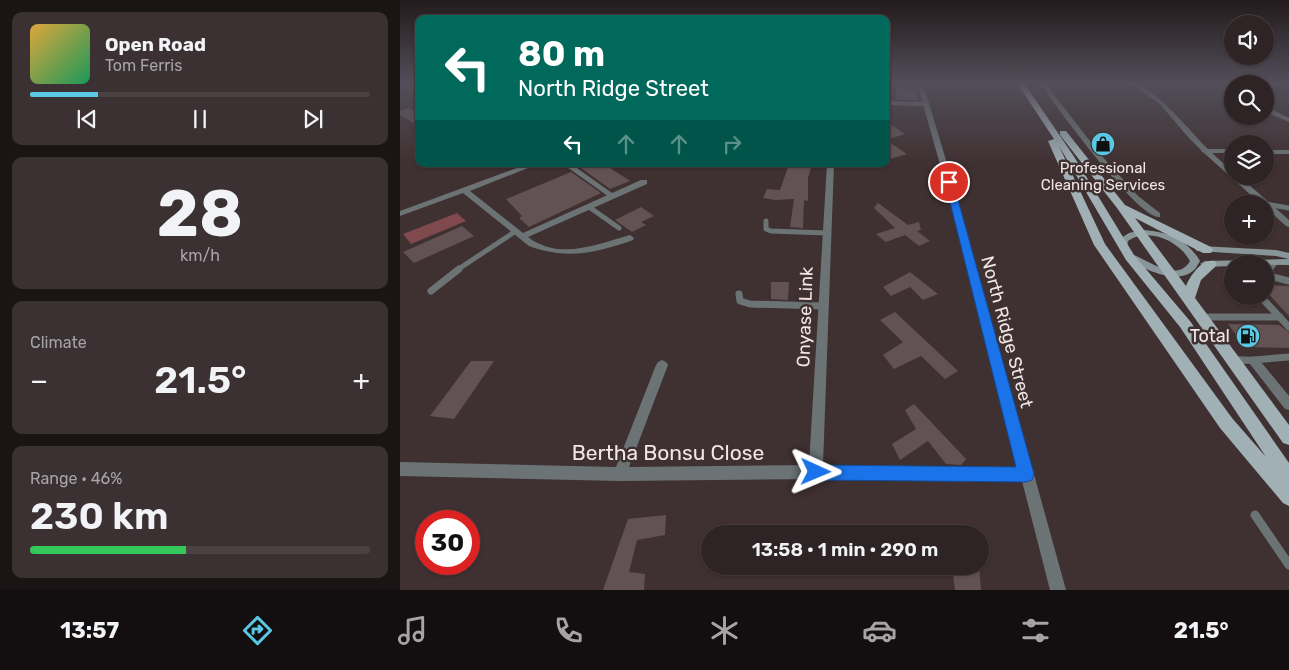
<!DOCTYPE html>
<meta charset="utf-8">
<style>
:root{--surface:#2f2425;--page:#3b3032;--text:#f1f3f6;--muted:#a7a4a7;--line:#4a4142;--accent:#59c8e4}
body{margin:0;font-family:Rubik,sans-serif;background:var(--page);color:var(--text);height:100vh;display:flex;flex-direction:column;font-size:19px;white-space:nowrap}
*{box-sizing:border-box;margin:0}
p{font-size:16px;color:var(--muted)}
.icon{flex:none;width:28px;height:28px;fill:none;stroke:currentColor;stroke-width:2;stroke-linecap:round;stroke-linejoin:round}
.map{position:relative;flex:1;overflow:hidden}
.details{display:flex;flex-direction:column;gap:12px;padding:12px;background:#1a1414;width:400px}
.details>*{flex:none}
.banner{position:absolute;left:15px;top:15px;width:475px;height:152px;border-radius:10px;box-shadow:0 1px 4px #0004,0 0 0 1px var(--line);background:#00695c;color:#fff;overflow:hidden}
.fabs{position:absolute;left:824px;top:15px;display:grid;gap:10px}
.fabs a{display:grid;place-items:center;width:50px;height:50px;border-radius:50%;background:var(--surface);box-shadow:0 1px 4px #0004,0 0 0 1px var(--line);font-size:25px}
.speed{position:absolute;left:15px;top:510px;display:flex;gap:10px;font-size:25px;font-weight:700;text-align:center}
.speed>*{display:grid;place-content:center;width:65px;height:65px;border-radius:50%;background:var(--surface);box-shadow:0 1px 4px #0004,0 0 0 1px var(--line);line-height:1}
.speed .limit{border:8px solid #d22;background:#fff;color:#111}
.pin{position:absolute;display:grid;place-items:center;width:42px;height:42px;color:#fff;margin:-21px;border:2px solid #fff;border-radius:50%;box-shadow:0 1px 5px #0007}
.me{position:absolute;width:55px;margin:-28px;rotate:91deg;stroke-linejoin:round;filter:drop-shadow(0 0 4px #0008)}
.turn{display:flex;align-items:center;gap:18px;height:105px;padding:0 20px;font-size:22px}
.turn .icon{width:65px;height:65px;stroke-width:2.5}
.turn b{display:block;font-size:35px;line-height:42px}
.lanes{display:flex;align-items:center;height:48px;padding:0 20px;background:#0003;justify-content:center;gap:25px;direction:ltr}
.lanes .off{opacity:.35}
.big{font-size:38px;font-weight:600;line-height:1.1}
.details .card{flex:1;display:flex;flex-direction:column;justify-content:center;gap:8px;min-width:0;padding:0 18px;border-radius:10px;background:var(--page)}
.details .dial{align-items:center;gap:0}
.dial b{font-size:65px;line-height:1}
.song{display:flex;align-items:center;gap:15px}
.cover{width:60px;height:60px;border-radius:8px;background:linear-gradient(135deg,hsl(40 70% 55%),hsl(150 70% 35%))}
.played{height:5px;border-radius:2px;background:linear-gradient(90deg,var(--accent) 20%,var(--line) 20%)}
.keys{display:flex;justify-content:space-around;direction:ltr}
.heat{display:flex;justify-content:space-between;align-items:center;font-size:28px;direction:ltr}
.charge{height:8px;border-radius:4px;background:linear-gradient(90deg,#34c759 46%,var(--line) 0)}
.trip{position:absolute;left:301px;top:525px;width:288px;height:50px;border-radius:25px;background:var(--surface);box-shadow:0 1px 4px #0004,0 0 0 1px var(--line);font-weight:600;line-height:50px;text-align:center}
.menu{display:flex;height:80px;justify-content:space-around;align-items:center;background:#130e0f;color:var(--muted)}
.menu .icon{width:35px;height:35px}
.menu .active{color:var(--accent)}
.menu b{font-size:22px;color:var(--text)}
main{display:flex;flex:1;min-height:0}
.map>svg:first-child{display:block}
.green{fill:#80494e}
.building{fill:#635253}
.lines{fill:none;stroke-linecap:round;stroke-linejoin:round}
.lane-far3{stroke:#6b7375;stroke-width:4}
.lane-far2{stroke:#6b7375;stroke-width:5}
.lane-far1{stroke:#6b7375;stroke-width:7}
.lane{stroke:#6b7375;stroke-width:9}
.street{fill:#6b7375;fill-rule:evenodd}
.secondary{fill:#899699;fill-rule:evenodd}
.primary{fill:#a0b0b5;fill-rule:evenodd}
.route{fill:#1a73e8;stroke:#114b97}
.labels{text-anchor:middle;stroke-width:5;stroke-linejoin:round;paint-order:stroke}
.far-poi-label{font-size:15px;fill:#f0e6e6;stroke:#3f3031}
.street-label{font-size:18px;fill:#f0e6e6;stroke:#3f3031}
.poi-label{font-size:18px;fill:#f0e6e6;stroke:#3f3031;text-anchor:end}
.near-street-label{font-size:21px;fill:#f0e6e6;stroke:#3f3031}
</style>
<main>
<section class="details">
<div class="card">
<div class="song"><i class="cover"></i><div><b>Open Road</b><p>Tom Ferris</p></div></div>
<div class="played"></div>
<div class="keys"><svg class="icon" aria-label="previous" viewBox="0 0 24 24"><path d="M18 5L8 12l10 7zM5 5v14"/></svg><svg class="icon" aria-label="pause" viewBox="0 0 24 24"><path d="M8 5v14M16 5v14"/></svg><svg class="icon" aria-label="next" viewBox="0 0 24 24"><path d="M6 5l10 7-10 7zM19 5v14"/></svg></div>
</div>
<div class="card dial"><b>28</b><p>km/h</p></div>
<div class="card"><p>Climate</p>
<div class="heat"><a>−</a><b class="big">21.5°</b><a>+</a></div>
</div>
<div class="card"><p>Range · 46%</p><b class="big">230 km</b><div class="charge"></div></div>
</section>
<div class="map">
<svg width="889" height="590" viewBox="0 0 889 590">
<rect width="100%" height="100%" fill="#3f3031"/>
<polygon class="green" points="57,213 66,221 11,244 3,234"/>
<g class="building">
<polygon points="496,89 515,89 518,100 497,100"/>
<polygon points="8,108 19,114 19,126 0,115 0,111"/>
<polygon points="486,121 505,134 486,140 507,154 486,160"/>
<polygon points="191,164 204,164 230,181 210,189 181,168"/>
<polygon points="389,164 412,164 408,178 408,201 404,200 403,228 390,227 394,199 375,200 363,198 367,189 380,190"/>
<polygon points="171,172 201,193 129,227 119,218 122,216 106,199"/>
<polygon points="478,203 508,225 519,222 521,230 517,231 530,241 519,246 505,235 486,242 476,234 495,228 474,208"/>
<polygon points="241,207 254,216 241,222 246,225 232,232 215,220"/>
<polygon points="62,226 74,236 14,263 3,252"/>
<polygon points="510,272 538,294 523,300 510,287 491,296 483,287"/>
<polygon points="371,282 389,282 388,300 371,299"/>
<polygon points="865,285 889,286 889,316 865,290"/>
<polygon points="495,312 558,371 545,379 521,356 494,369 483,355 503,342 480,320"/>
<polygon points="828,324 879,325 889,332 889,348 845,347"/>
<polygon points="71,361 94,361 54,419 30,416"/>
<polygon points="514,404 566,459 561,465 546,464 528,441 500,460 492,444 516,429 505,410"/>
<polygon points="266,515 265,535 237,540 229,572 245,574 244,590 203,590 228,519"/>
<polygon points="552,566 579,566 581,590 555,590"/>
</g>
<g class="lines">
<polyline class="lane-far3" points="486,103 527,104"/>
<g class="lane-far2">
<polyline points="167,164 212,196"/>
<polyline points="866,204 889,208"/>
<polyline points="189,207 219,228"/>
<polyline points="366,221 366,229 371,231 426,233"/>
<polyline points="57,270 116,231"/>
<polyline points="869,270 875,263"/>
</g>
<g class="lane-far1">
<polyline points="865,275 870,269"/>
<polyline points="866,275 889,281"/>
<polyline points="31,291 59,269"/>
<polyline points="339,294 340,301 350,304 423,306"/>
<polyline points="860,296 889,327"/>
<polyline points="801,317 880,317"/>
<polyline points="853,360 889,357"/>
</g>
<polyline class="lane" points="855,515 889,565"/>
<g class="street">
<polygon points="517,83 523,83 562,214 666,590 650,590 622,481 416,479 220,481 0,476 0,462 216,467 256,365 258,362 262,360 266,362 268,365 229,467 409,465 427,164 434,164 423,465 619,467 554,214"/>
<path d="M639,83h6l55,71 38,42 22,17v4c-22,3 -105,-113 -121,-134z"/>
<path d="M729,83c24,0 61,49 79,66h24v4h-20l20,18v5h7l50,44v7l-3,-1 -21,-19v-3h-4l-57,-51 -2,-1 -1,-2 -13,-13 -29,-34z"/>
<polygon points="865,106 889,118 889,122 868,113 865,111"/>
<rect x="865" y="150" width="24" height="4"/>
<path d="M128,164h10l-68,27 53,42 118,-53h6v4l-119,53c31,24 70,7 102,-2l4,3 -1,2c-37,13 -66,20 -104,6l-66,-53 -63,23v-5z"/>
<polygon points="832,356 857,357 889,396 889,410 885,409 850,364 828,363 826,360 828,357"/>
</g>
<g class="secondary">
<path d="M742,230c24,1 45,9 58,31 -2,3 -4,8 -7,10 -17,14 -50,-2 -65,-12l-2,-2 5,-3c16,5 46,30 59,7 -11,-20 -41,-34 -62,-20l-1,6h-6l-1,-2 1,-7 8,-5z"/>
<polygon points="800,246 876,250 889,253 889,259 876,256 797,251 795,249 797,247"/>
<polygon points="889,259 889,265 832,264 832,266 805,267 800,264 805,261"/>
</g>
<g class="primary">
<path d="M617,83h7l49,72 61,100 56,66 99,142v43l-6,-3 -63,-75 -126,-183 -46,-104 6,-2zM659,146l67,114 54,67 86,130 -34,-39 -127,-174z"/>
<path d="M660,131h6l59,74 86,42 2,3 -2,3h-8l-68,-35 51,68c4,-10 16,-28 29,-25l2,3 -2,3 -14,13 -6,18 94,127v20l-6,-2 -166,-235 -57,-73z"/>
</g>
</g>
<linearGradient id="sky" x2="0" y2="1"><stop stop-color="#231a1b"/><stop offset="0.5" stop-color="#524e5a"/><stop offset="1" stop-color="#524e5a" stop-opacity="0"/></linearGradient>
<rect width="889" height="166" fill="url(#sky)"/>
<polygon class="route" points="549,179 553,182 634,474 632,480 626,482 416,480 410,478 408,472 410,467 416,465 616,467 545,182"/>
<defs>
<g id="shop-disc" transform="scale(1.25)"><circle r="9.5" fill="#59c8e4" stroke="#3f3031"/><path d="M-5-2.5h2.3a2.7 3.5 0 0 1 5.4 0H5L5.5 6h-11ZM-1.5-2.5h3a1.5 2.3 0 0 0-3 0Z" fill="#111"/></g>
<g id="fuel-disc" transform="scale(1.25)"><circle r="9.5" fill="#59c8e4" stroke="#3f3031"/><path d="M-5.5-6h7V0h2V4h1.3V-2.5L3-4.5l.8-.8L6-3V5H2.5V1h-1V6h-7ZM-4.2-4.7v3.2H.2V-4.7Z" fill="#111"/></g>
</defs>
<g fill-rule="evenodd">
<use href="#shop-disc" x="703" y="144"/>
<use href="#fuel-disc" x="848" y="336"/>
</g>
<g class="labels">
<g class="far-poi-label">
<text x="703" y="173">Professional<tspan x="703" dy="17">Cleaning Services</tspan></text>
</g>
<g class="street-label">
<text transform="translate(405 317) rotate(-88)" y="6">Onyase Link</text>
<text transform="translate(607 332) rotate(75)" y="6">North Ridge Street</text>
</g>
<g class="poi-label">
<text x="830" y="342">Total</text>
</g>
<g class="near-street-label">
<text x="268" y="460">Bertha Bonsu Close</text>
</g>
</g>
</svg>
<div class="fabs">
<a><svg class="icon" aria-label="sound" viewBox="0 0 24 24"><path d="M4 9h4l5-4v14l-5-4H4zM17 9q2 3 0 6"/></svg></a>
<a><svg class="icon" aria-label="search" viewBox="0 0 24 24"><circle cx="10" cy="10" r="6"/><path d="M15 15l6 6"/></svg></a>
<a><svg class="icon" aria-label="layers" viewBox="0 0 24 24"><path d="M12 4l9 5-9 5-9-5zM3 14l9 5 9-5"/></svg></a>
<a>+</a>
<a>−</a>
</div>
<div class="speed"><div class="limit">30</div></div>
<div class="pin" style="left:549px;top:182px;background:#d93025"><svg class="icon" aria-label="arrive" viewBox="0 0 24 24"><path d="M6 21V4h12l-3 4 3 4H6"/></svg></div>
<svg class="me" style="left:416px;top:472px" viewBox="-20 -20 40 40"><path d="M0-17L14 15 0 8-14 15z" fill="#1a73e8" stroke="#fff" stroke-width="4"/></svg>
<div class="trip">13:58 · 1 min · 290 m</div>
<div class="banner">
<div class="turn"><svg class="icon" aria-label="left" viewBox="0 0 24 24"><path d="M17 20v-9H6M10 6l-5 5 5 5"/></svg><div><b>80 m</b>North Ridge Street</div></div>
<div class="lanes"><svg class="icon" aria-label="left" viewBox="0 0 24 24"><path d="M17 20v-9H6M10 6l-5 5 5 5"/></svg><svg class="icon off" aria-label="ahead" viewBox="0 0 24 24"><path d="M12 20V5M6 11l6-6 6 6"/></svg><svg class="icon off" aria-label="ahead" viewBox="0 0 24 24"><path d="M12 20V5M6 11l6-6 6 6"/></svg><svg class="icon off" aria-label="right" viewBox="0 0 24 24"><path d="M7 20v-9h11M14 6l5 5-5 5"/></svg></div>
</div>
</div>
</main>
<nav class="menu">
<b>13:57</b>
<svg class="icon active" aria-label="directions" viewBox="0 0 24 24"><path d="M12 3l9 9-9 9-9-9zM9 14v-3h6M13 9l2 2-2 2"/></svg>
<svg class="icon" aria-label="music" viewBox="0 0 24 24"><path d="M9 18V5l10-2v13"/><circle cx="6" cy="18" r="3"/><circle cx="16" cy="16" r="3"/></svg>
<svg class="icon" aria-label="phone" viewBox="0 0 24 24"><path d="M5 4h4l2 5-3 2q2 4 5 5l2-3 5 2v4C11 20 4 13 5 4z"/></svg>
<svg class="icon" aria-label="climate" viewBox="0 0 24 24"><path d="M12 3v18M4 7l16 10M4 17L20 7"/></svg>
<svg class="icon" aria-label="car" viewBox="0 0 24 24"><path d="M5 17H2v-5l4-1 3-4h7l3 4 3 1v5h-3M9 17h6M6 11h13"/><circle cx="7" cy="17" r="2"/><circle cx="17" cy="17" r="2"/></svg>
<svg class="icon" aria-label="filters" viewBox="0 0 24 24"><path d="M4 7h16M4 17h16"/><circle cx="9" cy="7" r="2"/><circle cx="15" cy="17" r="2"/></svg>
<b>21.5°</b>
</nav>
